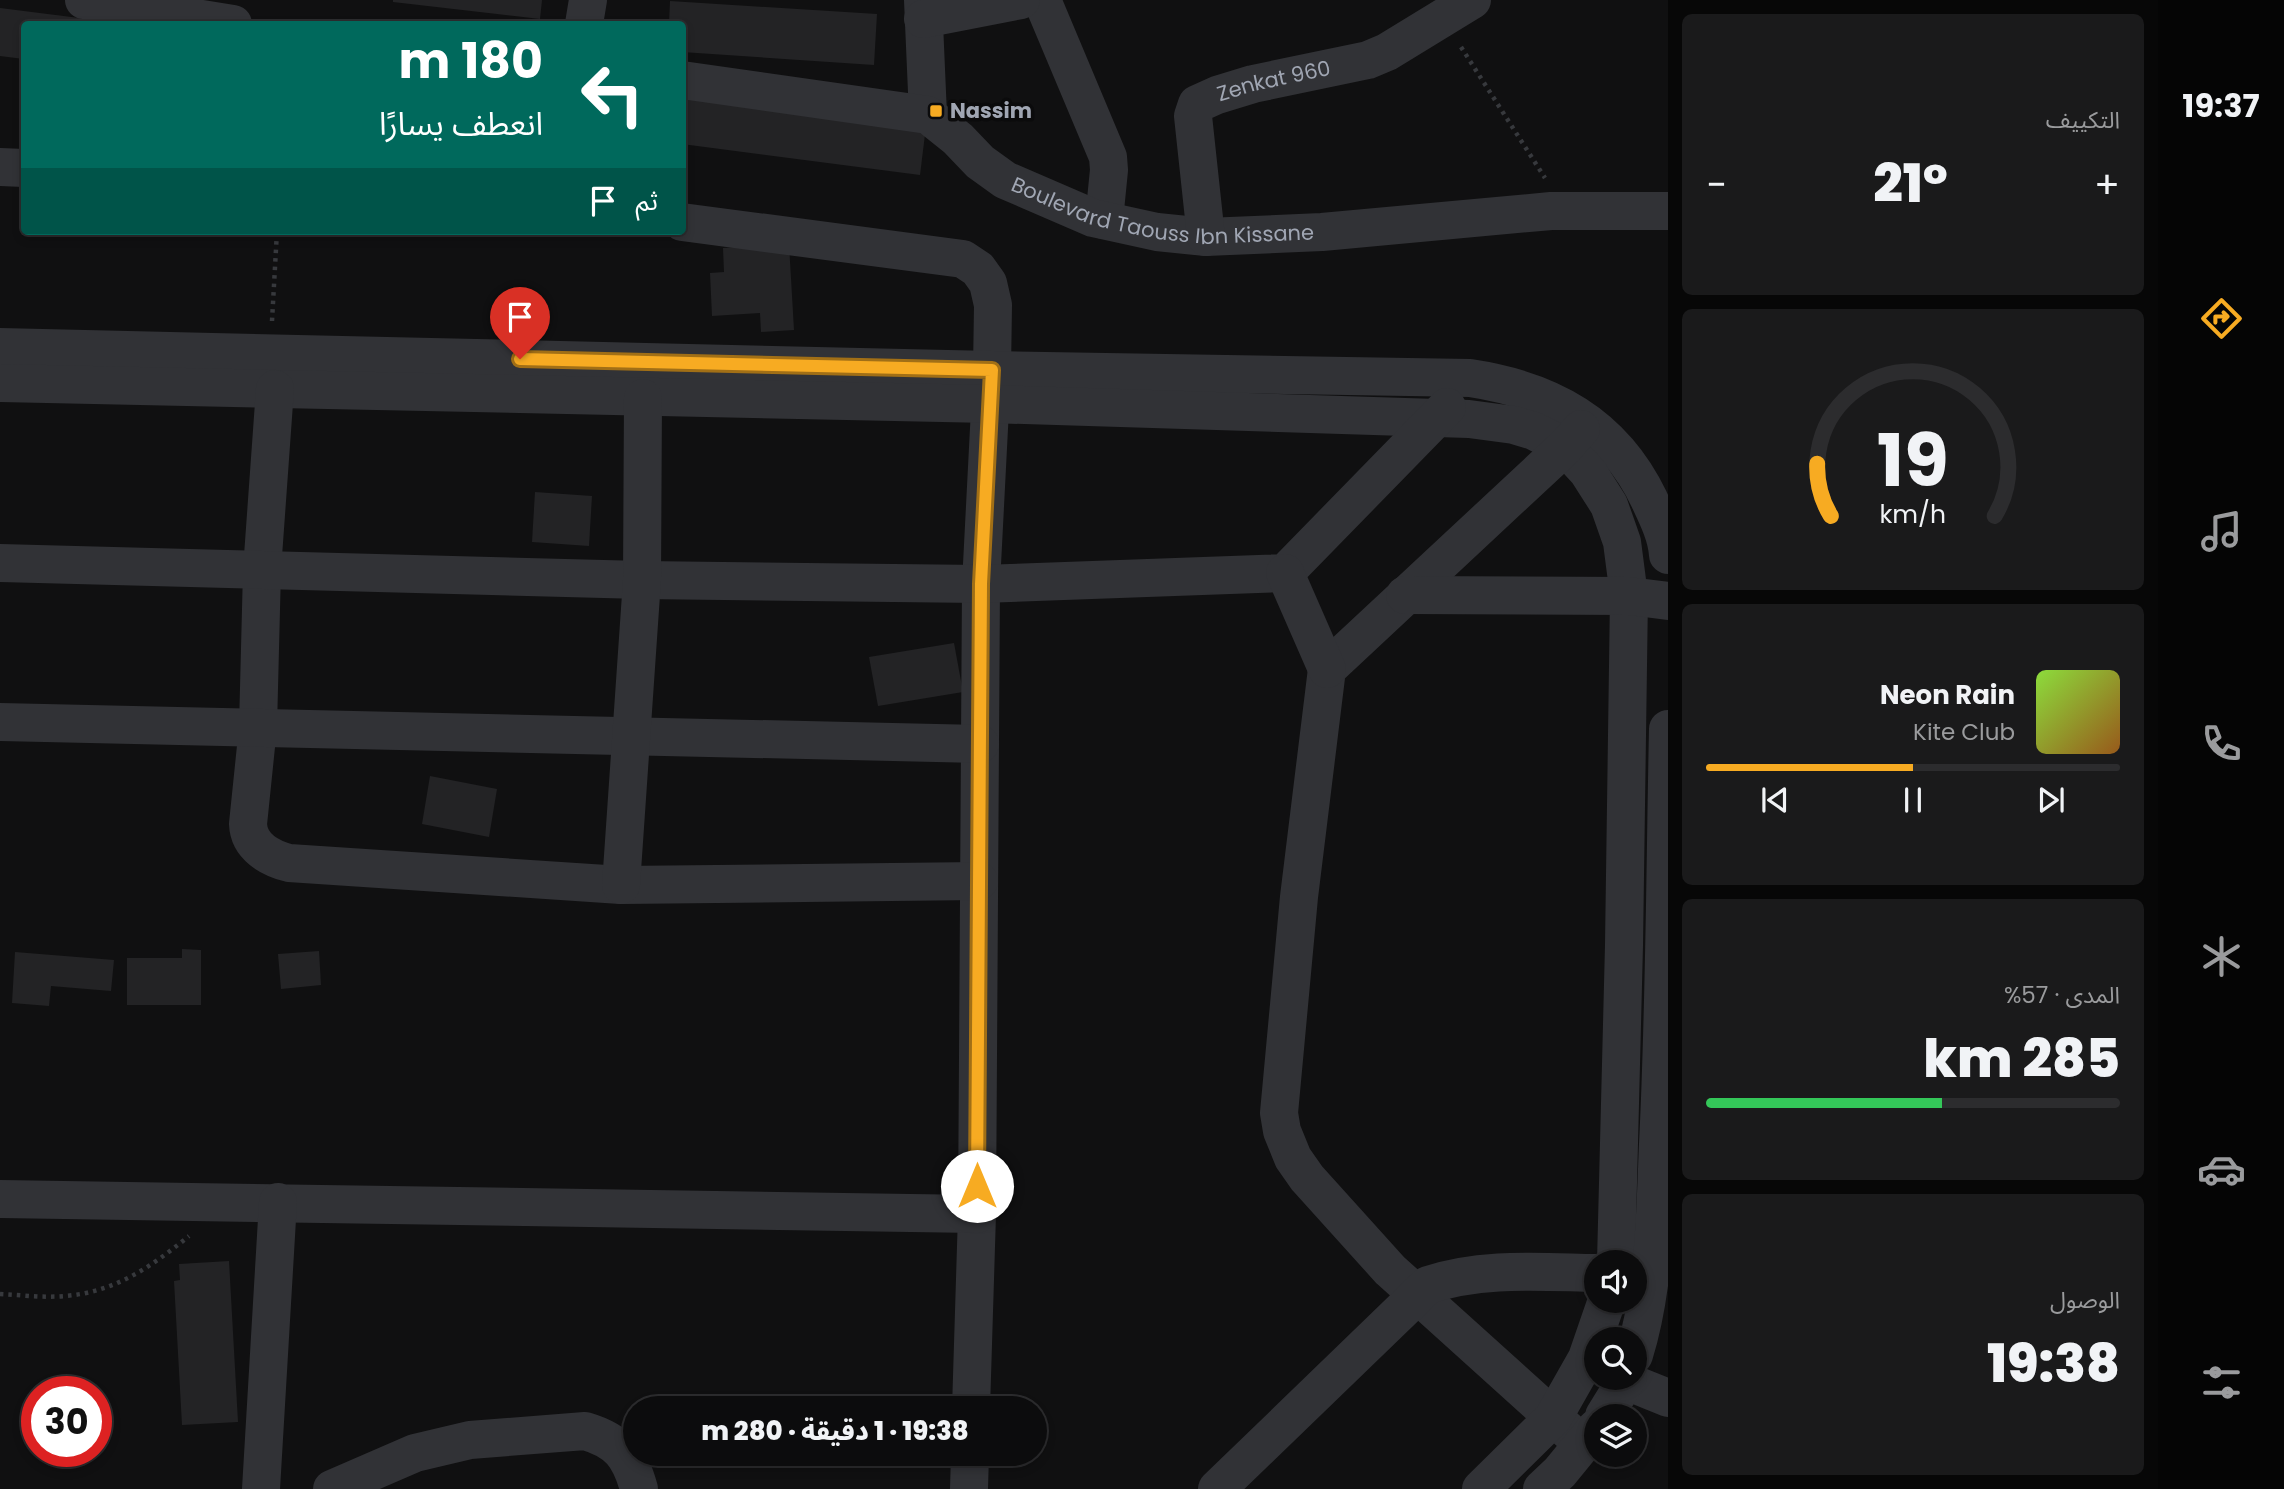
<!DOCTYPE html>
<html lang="ar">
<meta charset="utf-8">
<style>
:root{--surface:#0c0c0d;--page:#1a1a1b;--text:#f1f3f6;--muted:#9a9b9d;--line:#2c2c2e;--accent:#f7ab22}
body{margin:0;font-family:Poppins,"Noto Sans Arabic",sans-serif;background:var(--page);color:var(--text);direction:rtl;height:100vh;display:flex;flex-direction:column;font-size:26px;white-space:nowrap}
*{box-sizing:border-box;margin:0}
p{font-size:23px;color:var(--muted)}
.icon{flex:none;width:38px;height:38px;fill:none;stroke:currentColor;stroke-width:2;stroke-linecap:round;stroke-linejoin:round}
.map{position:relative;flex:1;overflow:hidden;direction:ltr}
.drawer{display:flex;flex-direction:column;gap:14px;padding:14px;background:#070707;width:490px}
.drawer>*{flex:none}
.banner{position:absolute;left:21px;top:21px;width:665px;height:214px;border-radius:7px;box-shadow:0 4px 10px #0003,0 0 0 2px var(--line);direction:rtl;background:#00695c;color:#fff;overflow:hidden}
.buttons{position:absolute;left:1584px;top:1250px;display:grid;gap:14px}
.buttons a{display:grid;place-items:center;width:63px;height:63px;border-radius:50%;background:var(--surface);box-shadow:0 4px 10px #0003,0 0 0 2px var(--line);font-size:35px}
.speed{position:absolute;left:21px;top:1376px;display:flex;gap:14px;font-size:35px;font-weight:700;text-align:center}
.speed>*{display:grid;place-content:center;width:91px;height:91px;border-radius:50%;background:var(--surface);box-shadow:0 4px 10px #0003,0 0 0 2px var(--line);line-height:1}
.speed .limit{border:10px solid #d22;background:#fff;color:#111}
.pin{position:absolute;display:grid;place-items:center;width:60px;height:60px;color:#fff;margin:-72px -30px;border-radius:50% 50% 50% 0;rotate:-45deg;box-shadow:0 0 7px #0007}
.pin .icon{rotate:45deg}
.me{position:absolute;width:77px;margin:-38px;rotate:0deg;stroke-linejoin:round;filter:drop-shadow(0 0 5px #0008)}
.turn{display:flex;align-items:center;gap:24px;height:147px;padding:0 28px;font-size:32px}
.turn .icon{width:91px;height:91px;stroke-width:2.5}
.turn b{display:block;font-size:49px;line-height:60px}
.then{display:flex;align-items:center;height:66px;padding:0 28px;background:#0003;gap:14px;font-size:26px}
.big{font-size:52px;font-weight:800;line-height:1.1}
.drawer .widget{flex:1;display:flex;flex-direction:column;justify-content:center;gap:10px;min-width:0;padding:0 24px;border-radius:10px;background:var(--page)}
.drawer .dial{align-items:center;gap:0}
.dial svg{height:182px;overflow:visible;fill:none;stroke:var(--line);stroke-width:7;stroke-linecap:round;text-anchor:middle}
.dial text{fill:var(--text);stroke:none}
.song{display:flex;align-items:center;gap:21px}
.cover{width:84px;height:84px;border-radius:10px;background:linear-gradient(135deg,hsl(90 70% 55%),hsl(30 70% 35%))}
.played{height:7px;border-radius:4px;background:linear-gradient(90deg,var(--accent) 50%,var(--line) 50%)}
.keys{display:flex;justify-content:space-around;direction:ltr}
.heat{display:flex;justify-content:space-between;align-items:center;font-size:38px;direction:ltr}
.charge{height:10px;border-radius:5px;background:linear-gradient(90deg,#34c759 57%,var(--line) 0)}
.trip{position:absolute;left:623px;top:1396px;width:424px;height:70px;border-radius:35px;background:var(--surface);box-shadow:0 4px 10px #0003,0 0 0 2px var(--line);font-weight:800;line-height:70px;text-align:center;direction:rtl}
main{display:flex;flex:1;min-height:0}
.dock{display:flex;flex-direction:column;width:126px;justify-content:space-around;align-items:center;background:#050505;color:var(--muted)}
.dock .icon{width:49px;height:49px}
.dock .current{color:var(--accent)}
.dock b{font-size:32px;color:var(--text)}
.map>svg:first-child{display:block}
.building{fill:#232325}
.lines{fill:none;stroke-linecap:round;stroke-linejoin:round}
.path{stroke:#37393d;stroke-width:4.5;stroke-dasharray:3.5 5;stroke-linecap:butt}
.minor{stroke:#313236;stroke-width:38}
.route-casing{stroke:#a16f16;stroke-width:18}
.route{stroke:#f7ab22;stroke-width:12}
.poi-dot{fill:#f7ab22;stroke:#0b0b0c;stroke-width:2.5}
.labels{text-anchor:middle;stroke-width:7;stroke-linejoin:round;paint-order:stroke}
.street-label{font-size:21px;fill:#a0a6b3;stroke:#0b0b0c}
.poi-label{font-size:21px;font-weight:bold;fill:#a0a6b3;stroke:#0b0b0c;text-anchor:start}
</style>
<main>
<nav class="dock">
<b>19:37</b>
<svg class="icon current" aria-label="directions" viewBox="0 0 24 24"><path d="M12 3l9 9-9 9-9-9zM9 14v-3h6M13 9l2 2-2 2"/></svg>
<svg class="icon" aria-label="music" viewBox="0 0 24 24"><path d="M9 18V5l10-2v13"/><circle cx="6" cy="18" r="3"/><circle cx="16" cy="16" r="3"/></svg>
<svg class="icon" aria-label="phone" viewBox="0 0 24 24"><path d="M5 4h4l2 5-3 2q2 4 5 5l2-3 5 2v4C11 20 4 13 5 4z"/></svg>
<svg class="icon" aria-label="climate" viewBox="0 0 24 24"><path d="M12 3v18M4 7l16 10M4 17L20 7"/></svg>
<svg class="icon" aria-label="car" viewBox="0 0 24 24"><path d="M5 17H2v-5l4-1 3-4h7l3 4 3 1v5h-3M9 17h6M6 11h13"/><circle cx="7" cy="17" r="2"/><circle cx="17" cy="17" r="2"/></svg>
<svg class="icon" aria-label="filters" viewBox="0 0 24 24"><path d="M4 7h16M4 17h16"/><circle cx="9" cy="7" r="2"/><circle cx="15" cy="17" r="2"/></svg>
</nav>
<section class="drawer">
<div class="widget"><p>التكييف</p>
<div class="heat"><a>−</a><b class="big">21°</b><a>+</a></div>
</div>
<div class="widget dial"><svg viewBox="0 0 100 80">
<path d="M14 69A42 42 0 1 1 86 69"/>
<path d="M14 69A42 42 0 0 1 8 46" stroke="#f7ab22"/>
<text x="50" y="56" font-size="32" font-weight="700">19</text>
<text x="50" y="72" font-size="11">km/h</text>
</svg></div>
<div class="widget">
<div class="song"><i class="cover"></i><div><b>Neon Rain</b><p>Kite Club</p></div></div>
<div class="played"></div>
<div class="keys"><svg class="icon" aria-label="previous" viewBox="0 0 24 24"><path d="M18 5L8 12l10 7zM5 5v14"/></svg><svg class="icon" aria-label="pause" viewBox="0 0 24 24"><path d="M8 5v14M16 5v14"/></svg><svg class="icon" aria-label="next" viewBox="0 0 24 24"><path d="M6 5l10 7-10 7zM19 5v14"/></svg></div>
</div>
<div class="widget"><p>المدى · 57%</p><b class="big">285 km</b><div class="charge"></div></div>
<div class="widget"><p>الوصول</p><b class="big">19:38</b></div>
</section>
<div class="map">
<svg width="1668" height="1489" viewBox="0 0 1668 1489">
<rect width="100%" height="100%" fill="#101011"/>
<g class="building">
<polygon points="393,0 542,0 540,19 393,2"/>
<polygon points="670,1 877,14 874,65 682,52 682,24 669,24"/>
<polygon points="0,8 119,23 119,24 24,24 24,59 0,56"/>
<polygon points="682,95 926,126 920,175 682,144"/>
<polygon points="789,244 794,330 761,332 760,313 712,316 710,273 724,272 723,248"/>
<polygon points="535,492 592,496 589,546 532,542"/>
<polygon points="954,643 963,692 878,706 869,657"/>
<polygon points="430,776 497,789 489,837 422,824"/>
<polygon points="182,949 201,950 201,1005 127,1005 127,958 182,958"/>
<polygon points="319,951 321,985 281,989 278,954"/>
<polygon points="15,952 114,960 111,991 51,986 49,1006 12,1003"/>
<polygon points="229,1261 238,1422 182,1425 174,1281 180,1280 179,1264"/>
</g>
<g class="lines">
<g class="path">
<polyline points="1461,47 1545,178"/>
<polyline points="272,321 277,231"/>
<path d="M0,1294c21,1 44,4 65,2 50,-4 86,-29 124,-60"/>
</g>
<g class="minor">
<polyline points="84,0 233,24"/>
<polyline points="923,0 928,115"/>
<polyline points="1042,0 1108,157 1109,170 1104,220"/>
<polyline points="923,19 1021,0"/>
<polyline points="584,24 588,0"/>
<path id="s1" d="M682,80l246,35 30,24 22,23 25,18 88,38 64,14 49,5 116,-5 229,-21h117"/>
<polyline points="0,167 24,168"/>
<polyline points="682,222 963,259 978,269 988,283 993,305 992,370 981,584 977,1214 971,1409"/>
<path id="s2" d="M1206,237l-13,-121 4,-12 20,-9 36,-11 115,-24 19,-8 85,-52"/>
<path d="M0,347l992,23 478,8c80,12 143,46 179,121 8,17 18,37 19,56"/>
<polyline points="0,383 990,404 1469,419 1514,425 1534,431 1565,447 1588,472 1609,505 1622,542 1629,596 1624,945 1616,1262"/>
<path d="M275,389l-13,181 -4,157 -10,97c1,23 22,34 41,39l332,22 358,-4"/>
<polyline points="1581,429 1565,447 1327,669 1299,897 1279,1113 1282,1131 1293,1158 1307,1178 1390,1270 1583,1444"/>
<polyline points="0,563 642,580 981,584 1285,573 1447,407"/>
<polyline points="1285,573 1327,669"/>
<polyline points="1405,595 1629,596 1668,601"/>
<polyline points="0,722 980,744"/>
<polyline points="621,885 642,580 643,398"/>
<polyline points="0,1199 977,1214"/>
<path d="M1634,1355c21,-68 21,-141 24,-211 7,-138 7,-277 10,-415"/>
<polyline points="1626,1381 1668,1398"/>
<polyline points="1604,1416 1628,1377"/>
<polyline points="261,1489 278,1202"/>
<path d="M332,1489l83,-36 55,-13 115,-9c34,10 45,25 54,58"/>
<polyline points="969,1489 970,1454"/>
<path d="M1217,1489l211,-204c54,-18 111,-13 168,-12"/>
<polyline points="1481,1489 1553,1418 1587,1358 1607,1300"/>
<polyline points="1542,1489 1560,1472 1596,1428"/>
</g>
</g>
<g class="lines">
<g class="route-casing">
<polyline id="route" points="520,359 992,370 981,584 977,1186"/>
</g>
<use href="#route" class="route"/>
</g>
<rect class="poi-dot" x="929" y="104" width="14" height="14" rx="3.5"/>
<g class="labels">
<g class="street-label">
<text dy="7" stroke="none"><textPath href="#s2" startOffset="215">Zenkat 960</textPath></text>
<text dy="7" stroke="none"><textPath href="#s1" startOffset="513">Boulevard Taouss Ibn Kissane</textPath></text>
</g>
<g class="poi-label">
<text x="950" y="118">Nassim</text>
</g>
</g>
</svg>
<div class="buttons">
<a><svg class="icon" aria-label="sound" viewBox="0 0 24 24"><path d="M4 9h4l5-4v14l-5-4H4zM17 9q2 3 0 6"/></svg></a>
<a><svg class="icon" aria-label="search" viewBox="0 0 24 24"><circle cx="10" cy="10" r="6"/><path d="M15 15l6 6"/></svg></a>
<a><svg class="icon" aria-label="layers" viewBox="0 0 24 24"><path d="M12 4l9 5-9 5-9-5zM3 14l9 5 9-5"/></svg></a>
</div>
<div class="speed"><div class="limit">30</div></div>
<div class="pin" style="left:520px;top:359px;background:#d93025"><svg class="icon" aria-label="arrive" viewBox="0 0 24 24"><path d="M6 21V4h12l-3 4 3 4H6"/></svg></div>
<svg class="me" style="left:977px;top:1186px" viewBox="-20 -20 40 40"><circle r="19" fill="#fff"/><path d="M0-13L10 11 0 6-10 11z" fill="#f7ab22"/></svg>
<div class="trip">19:38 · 1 دقيقة · 280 m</div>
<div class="banner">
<div class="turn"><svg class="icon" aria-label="left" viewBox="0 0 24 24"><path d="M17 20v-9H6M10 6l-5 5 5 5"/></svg><div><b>180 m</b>انعطف يسارًا</div></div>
<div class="then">ثم<svg class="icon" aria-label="arrive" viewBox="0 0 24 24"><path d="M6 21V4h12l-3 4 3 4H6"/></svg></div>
</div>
</div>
</main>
